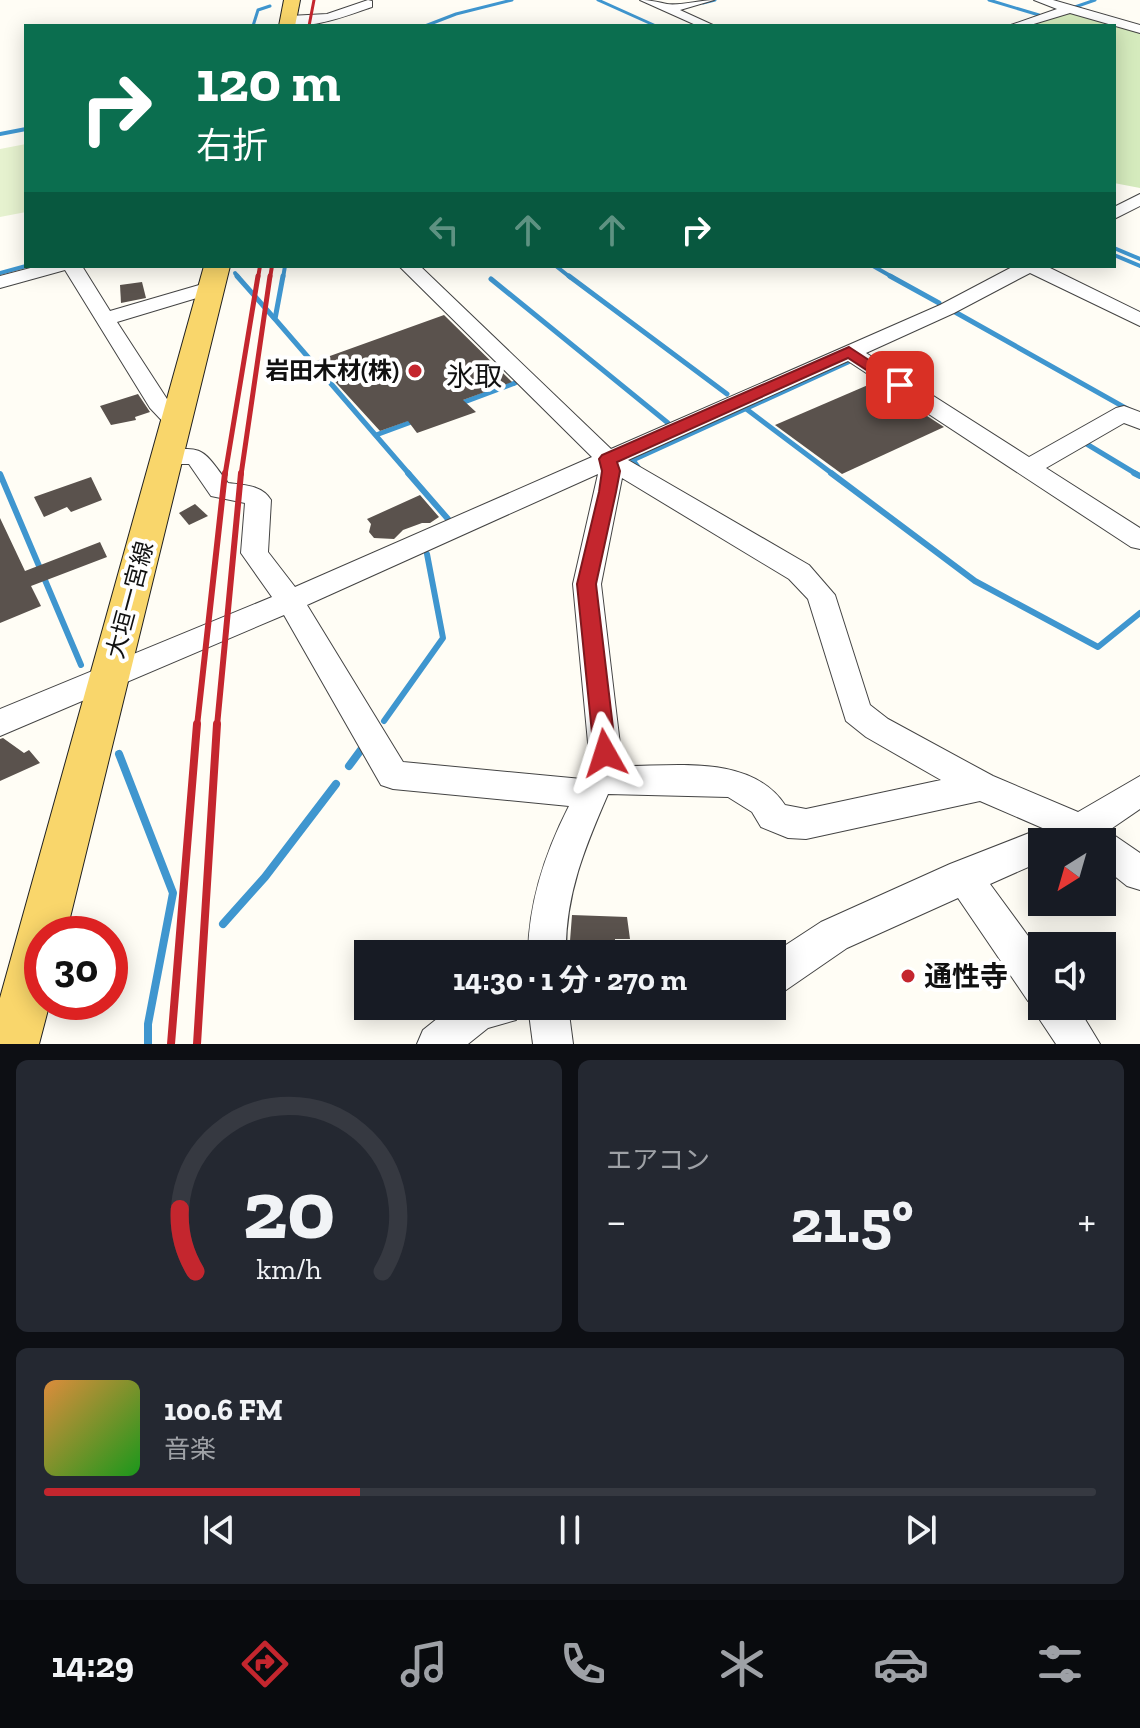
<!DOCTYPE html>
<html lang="ja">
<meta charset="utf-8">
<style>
:root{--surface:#171b24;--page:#242831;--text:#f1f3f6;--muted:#9ea1a6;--line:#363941;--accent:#c4262e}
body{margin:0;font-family:"Zilla Slab","Noto Sans JP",serif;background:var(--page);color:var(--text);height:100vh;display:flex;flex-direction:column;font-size:30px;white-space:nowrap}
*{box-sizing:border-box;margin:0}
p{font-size:26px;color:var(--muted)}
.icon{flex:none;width:44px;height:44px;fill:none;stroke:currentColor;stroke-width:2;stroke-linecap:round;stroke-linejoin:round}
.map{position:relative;height:1044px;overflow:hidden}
.side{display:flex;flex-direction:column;gap:16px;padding:16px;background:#0d0f14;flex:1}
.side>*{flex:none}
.guide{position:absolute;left:24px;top:24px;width:1092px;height:244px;border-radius:0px;box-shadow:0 4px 20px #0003;background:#0b6e4f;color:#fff;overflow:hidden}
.needle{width:52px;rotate:217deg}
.tools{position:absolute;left:1028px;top:828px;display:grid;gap:16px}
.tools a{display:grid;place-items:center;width:88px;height:88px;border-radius:0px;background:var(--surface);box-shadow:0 4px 20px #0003;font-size:40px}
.speed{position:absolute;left:24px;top:916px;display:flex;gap:16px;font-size:40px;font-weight:700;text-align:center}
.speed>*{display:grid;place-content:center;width:104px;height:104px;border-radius:50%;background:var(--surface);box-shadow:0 4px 20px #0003;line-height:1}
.speed .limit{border:12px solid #d22;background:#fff;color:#111}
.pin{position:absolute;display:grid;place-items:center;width:68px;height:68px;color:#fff;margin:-34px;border-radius:16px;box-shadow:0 4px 12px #0006}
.me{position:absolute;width:88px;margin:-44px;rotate:354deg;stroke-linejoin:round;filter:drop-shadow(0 0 6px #0008)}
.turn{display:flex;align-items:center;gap:28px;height:168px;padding:0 40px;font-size:36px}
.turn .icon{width:104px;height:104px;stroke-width:2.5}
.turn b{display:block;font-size:56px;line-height:68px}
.lanes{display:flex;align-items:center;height:76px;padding:0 40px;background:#0003;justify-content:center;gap:40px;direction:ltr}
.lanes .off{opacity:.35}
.big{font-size:60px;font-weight:700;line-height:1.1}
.side .tile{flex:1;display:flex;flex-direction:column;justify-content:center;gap:12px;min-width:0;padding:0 28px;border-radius:12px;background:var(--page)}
.side .dial{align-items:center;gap:0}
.dial svg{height:208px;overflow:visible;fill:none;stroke:var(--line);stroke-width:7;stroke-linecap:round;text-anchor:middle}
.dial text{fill:var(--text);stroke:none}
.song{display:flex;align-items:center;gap:24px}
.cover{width:96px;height:96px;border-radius:12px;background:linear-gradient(135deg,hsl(30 70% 55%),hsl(120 70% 35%))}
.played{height:8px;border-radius:4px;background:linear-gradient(90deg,var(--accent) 30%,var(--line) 30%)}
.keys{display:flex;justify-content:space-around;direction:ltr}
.heat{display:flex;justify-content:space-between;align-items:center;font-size:44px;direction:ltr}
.side .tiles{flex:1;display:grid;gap:16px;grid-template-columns:1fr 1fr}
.tile:last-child{grid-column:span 2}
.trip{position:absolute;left:354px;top:940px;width:432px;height:80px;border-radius:0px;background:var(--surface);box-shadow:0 4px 20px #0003;font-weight:700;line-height:80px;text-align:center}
.tabs{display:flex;height:128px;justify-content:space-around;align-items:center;background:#090b0e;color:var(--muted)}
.tabs .icon{width:56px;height:56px}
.tabs .active{color:var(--accent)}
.tabs b{font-size:36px;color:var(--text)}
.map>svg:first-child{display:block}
.green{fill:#d5ebbd}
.pitch{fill:#e6f2cf}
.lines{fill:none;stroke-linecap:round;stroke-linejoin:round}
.stream-far4{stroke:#3f96cf;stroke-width:3}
.stream-far3{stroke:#3f96cf;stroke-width:4}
.stream-far2{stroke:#3f96cf;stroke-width:5}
.stream-far1{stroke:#3f96cf;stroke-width:6}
.stream{stroke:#3f96cf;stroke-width:8}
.building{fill:#5a524d}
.minor-casing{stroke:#444;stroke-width:2}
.major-casing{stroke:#222;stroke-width:2}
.minor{fill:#fff;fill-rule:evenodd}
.major{fill:#f9d66b;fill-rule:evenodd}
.rail-far4{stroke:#c4262e;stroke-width:3}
.rail-far3{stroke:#c4262e;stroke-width:4}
.rail-far2{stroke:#c4262e;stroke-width:5}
.rail-far1{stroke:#c4262e;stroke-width:6}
.rail{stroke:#c4262e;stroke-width:8}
.route{fill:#c4262e;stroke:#7f191e;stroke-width:2}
.poi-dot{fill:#c4262e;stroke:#fff;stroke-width:3}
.labels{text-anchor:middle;stroke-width:8;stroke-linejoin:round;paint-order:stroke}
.poi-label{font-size:24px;font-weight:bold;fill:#111;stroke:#fff;text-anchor:end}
.street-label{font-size:24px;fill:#111;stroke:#fff}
.quarter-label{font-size:28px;fill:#111;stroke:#fff}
.near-poi-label{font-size:28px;font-weight:bold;fill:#111;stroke:#fff;text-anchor:start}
</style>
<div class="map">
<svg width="1140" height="1044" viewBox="0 0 1140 1044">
<rect width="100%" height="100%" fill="#fffdf5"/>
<polygon class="green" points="1068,10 1140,31 1140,188 1114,183 1114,26 1019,26"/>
<polygon class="pitch" points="26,144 26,212 0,217 0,149"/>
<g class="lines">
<g class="stream-far4">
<polyline points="598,0 656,26"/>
<polyline points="989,0 1039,15"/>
<polyline points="703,3 715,0"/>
<polyline points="1072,8 1095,0"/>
<polyline points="253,26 258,10 270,6"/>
<polyline points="425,26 456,14 512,0"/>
</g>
<g class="stream-far3">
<polyline points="0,134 26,129"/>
<polyline points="1114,248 1140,259"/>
<polyline points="1114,255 1140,266"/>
<polyline points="556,266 571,278"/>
<polyline points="873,266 894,278"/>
<polyline points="0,273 26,266"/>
<polyline points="235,273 239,278"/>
<polyline points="283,278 285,266"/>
</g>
<g class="stream-far2">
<polyline points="237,276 274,318"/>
<polyline points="283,276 275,319 410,475"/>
<polyline points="569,276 727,394"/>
<polyline points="890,276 939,303"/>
<polyline points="491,279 668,423"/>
<polyline points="955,312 1140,416"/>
<polyline points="459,404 515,383"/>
<polyline points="745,408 834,475"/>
<polyline points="376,435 414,421"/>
<polyline points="1085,443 1138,475"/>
<polyline points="638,467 633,460 848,362"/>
</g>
<g class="stream-far1">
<polyline points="408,473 448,519"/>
<polyline points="831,473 975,581 1098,647 1140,613"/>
<polyline points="1134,473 1140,476"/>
<polyline points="0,474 81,665"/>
<polyline points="384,721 443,638 427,554"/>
</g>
<g class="stream">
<polyline points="119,754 173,893 148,1024 148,1044"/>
<polyline points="349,766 363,747"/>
<polyline points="223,924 265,877 336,784"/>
</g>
</g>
<g class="building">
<polygon points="142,282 146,298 121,303 120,285"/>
<polygon points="444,315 512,382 463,400 476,412 417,433 408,421 380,431 316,361"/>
<polygon points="875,382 944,427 842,474 775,425"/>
<polygon points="138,394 150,412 135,417 136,420 111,425 100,406"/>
<polygon points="91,477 102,500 71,512 67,507 44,517 34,497"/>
<polygon points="420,495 439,517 430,523 422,523 403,530 394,539 374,538 369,532 371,524 367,519"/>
<polygon points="195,504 208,516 189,525 179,513"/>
<polygon points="0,518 25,571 100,542 107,557 31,586 41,606 0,623"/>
<polygon points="3,738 24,753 29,750 40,763 0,781 0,739"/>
<polygon points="572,915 627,917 630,939 615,939 615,954 569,954"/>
</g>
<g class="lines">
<g class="minor-casing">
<g id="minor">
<path d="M368,0l4,1v6c-21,7 -69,27 -89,13l6,-4 38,-2z"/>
<path d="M640,0c10,0 17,2 27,4 11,2 34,-4 47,-4l-34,10 35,16h-17z"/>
<polygon points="1034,0 1053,0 1140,25 1140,33 1070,13 1027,26 1008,26 1057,9"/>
<polygon points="1140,194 1140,206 1114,219 1114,207"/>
<polygon points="38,266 82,266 110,311 206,283 220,283 223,287 220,291 117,322 167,399 187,421 183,426 167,426 150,408 65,270 0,288 0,276"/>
<path d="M399,266h21l191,183 329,-144 74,-39h32l94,46v14l-110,-53 -76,40 -88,40 163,104 87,-49 8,-2 16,6v17l-16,-6 -78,45 94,60v21l-9,-2 -283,-186 -220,99 181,105 26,30 35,110 18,14 105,57 85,36 62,-36v33l-32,22 32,22v37l-13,-4 -25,-20v-24h-60v19l-52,23 52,71v51h35l23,38h-44l-16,-24 -4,-16 -8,-3 -70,-103 -111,50 -61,42 -14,5v-41l49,-32 129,-58 92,-36 5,2 -67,-29 -174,38 -18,-1 -27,-11 -9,-15 -24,-15 -120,-3c-23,53 -43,101 -42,160h-38c1,-53 17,-101 41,-148l-176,-17 -12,-4 -97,-170 -284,121v-27l272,-112 -31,-44 4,-50 -34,-7 -22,-32h-30l-3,-5 3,-5c44,-12 45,-3 69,29 16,2 34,2 43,17l-3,52 27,35 297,-130zM598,474l-25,110 16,169 -7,26 -179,-17 -96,-157zM622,478l167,101 19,20 38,122 20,16 75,43 -135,29 -21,-4c-35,-52 -112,-38 -167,-39l3,-13 -20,-169z"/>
<polygon points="453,1006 522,1006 516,1020 488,1028 468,1044 417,1044 423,1030"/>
<polygon points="528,1006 568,1006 573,1044 533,1044"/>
</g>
</g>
<g class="major-casing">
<g id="major">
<polygon points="284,0 300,0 295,26 279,26"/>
<polygon points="204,266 230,266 66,934 42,934 42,1002 50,1002 39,1044 0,1044 0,998"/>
</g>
</g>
<use href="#minor" class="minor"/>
<use href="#major" class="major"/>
<polyline class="rail-far4" points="309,26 314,0"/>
<g class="rail-far3">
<polyline points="258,278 260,266"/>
<polyline points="270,278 272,266"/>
</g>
<g class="rail-far2">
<polyline points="225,475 258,276"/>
<polyline points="241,475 270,276"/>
</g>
<g class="rail-far1">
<polyline points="197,726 225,473"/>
<polyline points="217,726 241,473"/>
</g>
<g class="rail">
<polyline points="171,1044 197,724"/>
<polyline points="197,1044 217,724"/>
</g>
</g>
<polygon class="route" points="849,347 907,385 900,390 894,388 848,358 617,462 620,471 616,492 596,584 616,753 613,759 605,762 597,759 594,753 577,584 599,492 602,471 599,459 602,455"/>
<g class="poi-dot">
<circle cx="415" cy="371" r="8"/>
<circle cx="908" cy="976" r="8"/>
</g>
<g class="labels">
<g class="poi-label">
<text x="399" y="379">岩田木材(株)</text>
</g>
<g class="street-label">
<text transform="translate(130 600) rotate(-75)" y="8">大垣一宮線</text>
</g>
<g class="quarter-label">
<text x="474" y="386">氷取</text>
</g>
<g class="near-poi-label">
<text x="924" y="986">通性寺</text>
</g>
</g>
</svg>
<div class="tools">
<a><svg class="needle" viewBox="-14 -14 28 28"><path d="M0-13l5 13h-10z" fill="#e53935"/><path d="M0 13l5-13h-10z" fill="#9ea1a6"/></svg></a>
<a><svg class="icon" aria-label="sound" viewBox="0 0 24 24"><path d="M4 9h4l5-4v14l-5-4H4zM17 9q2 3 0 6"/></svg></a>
</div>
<div class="speed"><div class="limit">30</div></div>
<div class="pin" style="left:900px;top:385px;background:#d93025"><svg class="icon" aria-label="arrive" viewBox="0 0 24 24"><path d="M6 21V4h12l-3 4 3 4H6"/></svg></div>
<svg class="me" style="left:605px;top:753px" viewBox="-20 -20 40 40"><path d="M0-17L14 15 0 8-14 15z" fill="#c4262e" stroke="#fff" stroke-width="4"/></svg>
<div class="trip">14:30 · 1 分 · 270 m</div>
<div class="guide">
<div class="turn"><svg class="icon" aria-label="right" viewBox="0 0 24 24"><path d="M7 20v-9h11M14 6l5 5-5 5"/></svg><div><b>120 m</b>右折</div></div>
<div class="lanes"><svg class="icon off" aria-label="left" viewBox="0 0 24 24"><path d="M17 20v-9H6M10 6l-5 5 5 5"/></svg><svg class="icon off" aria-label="ahead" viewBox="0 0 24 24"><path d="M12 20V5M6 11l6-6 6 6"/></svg><svg class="icon off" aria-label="ahead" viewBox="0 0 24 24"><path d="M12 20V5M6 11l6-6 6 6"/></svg><svg class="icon" aria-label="right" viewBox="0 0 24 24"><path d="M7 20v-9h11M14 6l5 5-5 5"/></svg></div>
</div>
</div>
<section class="side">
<div class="tiles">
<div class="tile dial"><svg viewBox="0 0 100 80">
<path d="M14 69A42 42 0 1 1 86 69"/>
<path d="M14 69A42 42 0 0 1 8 45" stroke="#c4262e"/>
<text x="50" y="56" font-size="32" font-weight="700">20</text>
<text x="50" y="72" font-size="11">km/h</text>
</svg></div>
<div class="tile"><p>エアコン</p>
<div class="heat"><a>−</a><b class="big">21.5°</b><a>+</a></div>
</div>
<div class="tile">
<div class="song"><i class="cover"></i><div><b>100.6 FM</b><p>音楽</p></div></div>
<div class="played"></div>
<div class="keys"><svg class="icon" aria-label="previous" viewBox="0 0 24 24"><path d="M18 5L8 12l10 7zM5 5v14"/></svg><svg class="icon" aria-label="pause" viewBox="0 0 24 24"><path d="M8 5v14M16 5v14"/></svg><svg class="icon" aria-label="next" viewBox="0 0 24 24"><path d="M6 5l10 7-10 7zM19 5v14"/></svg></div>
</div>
</div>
</section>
<nav class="tabs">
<b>14:29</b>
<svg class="icon active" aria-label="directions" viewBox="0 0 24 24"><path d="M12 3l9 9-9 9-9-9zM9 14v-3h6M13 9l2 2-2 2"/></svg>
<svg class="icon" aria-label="music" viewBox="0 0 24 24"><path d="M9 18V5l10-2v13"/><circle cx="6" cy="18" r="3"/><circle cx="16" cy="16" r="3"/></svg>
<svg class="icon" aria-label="phone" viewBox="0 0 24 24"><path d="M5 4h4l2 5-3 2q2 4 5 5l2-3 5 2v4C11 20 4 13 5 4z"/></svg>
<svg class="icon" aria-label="climate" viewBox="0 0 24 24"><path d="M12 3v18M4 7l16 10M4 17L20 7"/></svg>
<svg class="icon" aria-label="car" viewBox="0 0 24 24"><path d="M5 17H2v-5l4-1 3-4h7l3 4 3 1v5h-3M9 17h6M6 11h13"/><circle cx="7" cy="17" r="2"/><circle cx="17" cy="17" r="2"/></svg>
<svg class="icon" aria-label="filters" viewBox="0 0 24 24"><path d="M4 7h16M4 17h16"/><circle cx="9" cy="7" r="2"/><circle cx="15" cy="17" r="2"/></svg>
</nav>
